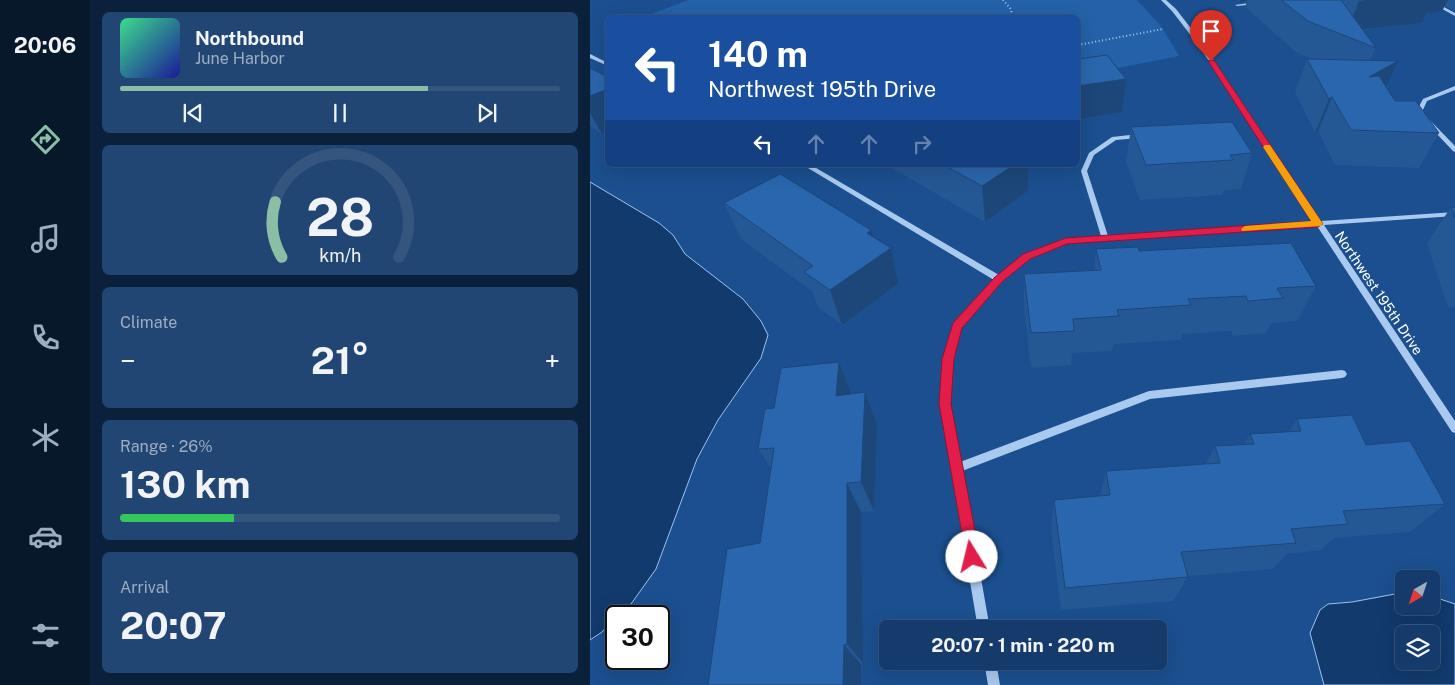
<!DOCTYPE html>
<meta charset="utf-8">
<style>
:root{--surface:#143b6b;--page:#214673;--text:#f1f3f6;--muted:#9dadc1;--line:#33557e;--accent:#8abfa5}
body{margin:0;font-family:"Public Sans",sans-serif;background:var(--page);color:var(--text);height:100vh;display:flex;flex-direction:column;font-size:19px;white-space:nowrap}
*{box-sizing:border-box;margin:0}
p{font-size:16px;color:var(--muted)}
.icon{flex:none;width:28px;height:28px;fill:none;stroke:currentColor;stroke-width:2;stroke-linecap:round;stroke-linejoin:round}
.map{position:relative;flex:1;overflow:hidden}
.details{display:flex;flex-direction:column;gap:12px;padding:12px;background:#0b203b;width:500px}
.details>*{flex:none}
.hud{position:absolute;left:15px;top:15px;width:475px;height:152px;border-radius:8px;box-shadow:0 5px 20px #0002,0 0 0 1px var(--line);background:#1a4fa0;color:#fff;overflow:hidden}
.needle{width:32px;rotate:219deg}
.fabs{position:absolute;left:805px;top:570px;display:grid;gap:10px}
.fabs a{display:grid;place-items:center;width:45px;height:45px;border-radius:8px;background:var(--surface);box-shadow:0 5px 20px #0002,0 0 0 1px var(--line);font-size:25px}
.speed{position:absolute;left:15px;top:605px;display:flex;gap:10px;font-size:25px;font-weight:700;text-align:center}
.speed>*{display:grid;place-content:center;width:65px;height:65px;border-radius:50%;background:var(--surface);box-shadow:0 5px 20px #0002,0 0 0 1px var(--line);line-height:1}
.speed .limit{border:2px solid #111;border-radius:8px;background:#fff;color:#111}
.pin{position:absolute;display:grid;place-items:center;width:42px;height:42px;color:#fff;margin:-51px -21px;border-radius:50% 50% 50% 0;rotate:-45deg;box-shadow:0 0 5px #0007}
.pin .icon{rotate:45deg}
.me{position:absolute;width:55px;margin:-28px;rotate:351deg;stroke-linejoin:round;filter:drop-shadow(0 0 4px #0008)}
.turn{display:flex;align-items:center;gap:18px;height:105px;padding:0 20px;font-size:22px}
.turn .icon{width:65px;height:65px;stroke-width:2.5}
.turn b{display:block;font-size:35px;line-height:42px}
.lanes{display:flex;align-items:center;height:48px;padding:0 20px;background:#0003;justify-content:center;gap:25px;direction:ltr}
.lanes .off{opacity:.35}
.big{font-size:38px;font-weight:700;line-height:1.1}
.details .card{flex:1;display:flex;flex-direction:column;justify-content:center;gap:8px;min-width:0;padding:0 18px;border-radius:8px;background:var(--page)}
.details .dial{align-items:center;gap:0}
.dial svg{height:130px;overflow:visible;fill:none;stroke:var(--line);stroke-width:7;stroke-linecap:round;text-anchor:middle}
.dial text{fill:var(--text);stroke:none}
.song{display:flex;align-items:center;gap:15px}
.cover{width:60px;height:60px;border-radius:8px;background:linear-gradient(135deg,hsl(150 70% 55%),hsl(240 70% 35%))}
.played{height:5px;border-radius:2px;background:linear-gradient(90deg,var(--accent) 70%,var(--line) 70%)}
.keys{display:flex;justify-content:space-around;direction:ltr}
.heat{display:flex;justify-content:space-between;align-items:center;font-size:28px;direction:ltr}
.charge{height:8px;border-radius:4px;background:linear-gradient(90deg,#34c759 26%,var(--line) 0)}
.trip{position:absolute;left:289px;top:620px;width:288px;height:50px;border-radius:8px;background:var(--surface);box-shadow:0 5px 20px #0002,0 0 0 1px var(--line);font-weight:700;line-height:50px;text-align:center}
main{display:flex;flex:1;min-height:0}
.menu{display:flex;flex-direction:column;width:90px;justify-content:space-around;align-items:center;background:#08182b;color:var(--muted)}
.menu .icon{width:35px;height:35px}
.menu .current{color:var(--accent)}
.menu b{font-size:22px;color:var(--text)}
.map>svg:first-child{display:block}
.green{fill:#2461a8}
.water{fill:#123a6d;stroke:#9cc4f0;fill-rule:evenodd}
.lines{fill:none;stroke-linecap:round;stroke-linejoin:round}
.path{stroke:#a9c9ee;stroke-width:2;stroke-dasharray:1 2.5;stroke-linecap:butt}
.minor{fill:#a9c9ee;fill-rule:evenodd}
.wall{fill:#245895}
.shaded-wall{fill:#1d4779}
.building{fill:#2a66ad;stroke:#1d4779}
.route{fill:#e11d48;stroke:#92132f}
.slow{fill:#f59e0b}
.labels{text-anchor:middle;stroke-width:5;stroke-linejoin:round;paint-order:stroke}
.street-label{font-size:14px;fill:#fff;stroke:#1b4f8f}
</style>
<main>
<nav class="menu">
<b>20:06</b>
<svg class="icon current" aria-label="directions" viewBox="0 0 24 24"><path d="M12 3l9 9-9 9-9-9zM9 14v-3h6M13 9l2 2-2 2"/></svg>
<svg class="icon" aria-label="music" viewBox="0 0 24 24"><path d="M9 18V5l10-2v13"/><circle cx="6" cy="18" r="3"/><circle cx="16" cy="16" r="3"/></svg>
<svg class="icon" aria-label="phone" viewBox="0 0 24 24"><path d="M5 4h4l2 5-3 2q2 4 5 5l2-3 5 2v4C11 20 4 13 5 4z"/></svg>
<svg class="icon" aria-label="climate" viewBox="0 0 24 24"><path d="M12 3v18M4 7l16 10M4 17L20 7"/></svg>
<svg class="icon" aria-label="car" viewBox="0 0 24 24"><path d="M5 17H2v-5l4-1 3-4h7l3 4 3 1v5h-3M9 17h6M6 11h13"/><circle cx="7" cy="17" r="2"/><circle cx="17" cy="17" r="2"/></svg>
<svg class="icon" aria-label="filters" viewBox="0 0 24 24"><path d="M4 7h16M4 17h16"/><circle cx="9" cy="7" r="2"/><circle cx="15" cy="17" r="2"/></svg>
</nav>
<section class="details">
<div class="card">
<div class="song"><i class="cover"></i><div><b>Northbound</b><p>June Harbor</p></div></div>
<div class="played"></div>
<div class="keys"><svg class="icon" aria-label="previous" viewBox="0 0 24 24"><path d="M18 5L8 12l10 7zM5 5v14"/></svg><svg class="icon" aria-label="pause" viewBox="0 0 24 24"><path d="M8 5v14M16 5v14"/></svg><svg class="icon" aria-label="next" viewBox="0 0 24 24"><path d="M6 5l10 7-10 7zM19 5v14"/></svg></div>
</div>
<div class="card dial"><svg viewBox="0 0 100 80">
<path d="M14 69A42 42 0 1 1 86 69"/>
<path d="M14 69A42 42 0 0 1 10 35" stroke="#8abfa5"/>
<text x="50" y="56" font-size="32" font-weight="700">28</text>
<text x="50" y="72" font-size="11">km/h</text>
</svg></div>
<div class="card"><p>Climate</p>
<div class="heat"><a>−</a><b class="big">21°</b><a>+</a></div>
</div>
<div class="card"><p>Range · 26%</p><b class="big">130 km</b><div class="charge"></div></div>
<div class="card"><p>Arrival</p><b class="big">20:07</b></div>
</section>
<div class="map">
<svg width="865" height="685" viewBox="0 0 865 685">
<rect width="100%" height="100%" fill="#1b4f8f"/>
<polygon class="green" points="98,0 547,0 571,26 589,56 488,76 488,18 51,18"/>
<g class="water">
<polygon points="0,182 69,223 83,235 95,254 153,299 171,321 178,335 171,358 128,420 107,459 66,569 41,604 26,616 12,632 0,640"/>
<path d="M805,594h9v12h27v-10l24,8v81h-131l-14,-52 10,-23 8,-6 24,-2zM814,634h27v27h-27z"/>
</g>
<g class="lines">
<g class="path">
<polyline points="413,0 420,8 424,18"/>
<polyline points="488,45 573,29"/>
</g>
<g class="minor">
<polygon points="571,0 576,0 586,9 613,44 731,221 865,212 865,216 734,225 865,421 865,433 862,432 727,226 477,243 440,259 412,281 371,327 362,359 360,404 370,462 559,391 752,370 755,371 757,374 755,377 752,378 560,399 372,471 400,629 388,629 350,404 354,359 363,326 404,280 213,165 221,165 409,275 434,255 473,239 511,236 491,171 499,153 522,137 549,134 552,136 549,138 526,140 504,155 497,171 518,236 724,221 609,46 582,11"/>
<polygon points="836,0 841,0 865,13 865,16"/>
<polygon points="666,2 668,3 668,4 647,6 645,5"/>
<polygon points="0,54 18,63 18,66 0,58"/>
<polygon points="865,86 865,90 837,101 832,112 865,146 865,152 863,151 826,112 833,99"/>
<polygon points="394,661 406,661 410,685 398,685"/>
</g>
</g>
<g class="wall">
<polygon points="647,0 865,0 865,10 863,10 855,5 852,11 837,13 831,23 773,30 786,48 780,61 796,87 805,101 849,133 829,168 745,165 728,131 725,133 705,92 717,59 722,59 707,53 655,7 657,1 649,2"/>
<polygon points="0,68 12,134 0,126"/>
<polygon points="541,127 662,153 651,189 634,190 632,195 550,200 536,162"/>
<polygon points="297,165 438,165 438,191 395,222"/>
<polygon points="134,203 283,237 308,284 252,325 228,307 222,291 151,239"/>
<polygon points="861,207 865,208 865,308 858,307 837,243"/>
<polygon points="506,249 549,251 726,286 707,321 681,323 676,333 643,336 641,331 592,334 590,340 524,344 522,351 482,353 481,365 441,368 434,309 434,274 504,270"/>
<polygon points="249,362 261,394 275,392 287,425 284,511 271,512 273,663 271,664 271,685 118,685 170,543 181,468 168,449 184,408"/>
<polygon points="707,419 776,445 855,504 820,532 744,538 731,550 697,554 683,569 598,576 598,577 583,601 471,610 461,528 464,500 510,496 516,471 616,464 625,446 654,444 660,434 699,432"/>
</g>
<g class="shaded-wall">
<polygon points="650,0 657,0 657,1 649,2"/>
<polygon points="775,0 858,0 852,11 837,13 831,23 757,31 769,1"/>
<polygon points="808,61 792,94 779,77"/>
<polygon points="536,79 532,112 488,119 488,86"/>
<polygon points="18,89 18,131 12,134 0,113 0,96"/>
<polygon points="742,97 728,131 725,133 739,99"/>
<polygon points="424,165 438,165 438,191 395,222 392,186"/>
<polygon points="281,230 288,257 301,248 308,284 252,325 240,290 277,233"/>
<polygon points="249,362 262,396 246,396"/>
<polygon points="275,392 287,425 284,511 271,482"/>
<polygon points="257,483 271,512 273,663 257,644"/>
<polygon points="254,645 271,664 271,685 253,685"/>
</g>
<g class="building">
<polygon points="691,0 751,0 786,48 718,21"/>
<polygon points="517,55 536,79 488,86 488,59"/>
<polygon points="717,59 808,61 779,77 789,76 805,101 826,101 849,133 761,130 742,97 739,99"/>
<polygon points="0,68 18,77 18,89 0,96"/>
<polygon points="642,122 662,153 640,155 643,160 556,165 541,127"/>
<polygon points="354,165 424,165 392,186"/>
<polygon points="190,174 281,230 277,233 301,248 240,290 214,272 223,266 134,203"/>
<polygon points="861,207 865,208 865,218"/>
<polygon points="701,243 726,286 687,288 693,298 658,301 656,296 598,299 601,305 527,310 529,316 483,319 484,331 441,333 434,274 511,270 506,249 548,247 549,251"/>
<polygon points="249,362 246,396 275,392 271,482 257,483 257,644 254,645 253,685 118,685 137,549 170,543 184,448 168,449 175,409 184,408 191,368"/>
<polygon points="762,415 776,445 820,441 855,504 753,511 758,524 701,529 706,543 591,552 598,577 475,588 464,500 520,495 516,471 630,463 625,446 664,444 660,434 711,431 707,419"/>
</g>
<polygon class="route" points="619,60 624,60 733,224 728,227 477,244 440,259 412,282 372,328 364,359 361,404 390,557 388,562 382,565 377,562 349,404 352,359 363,323 405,277 433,254 476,238 721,221 618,61"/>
<polygon class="slow" points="675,145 680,145 733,224 731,226 652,231 651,229 655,226 721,221 673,147"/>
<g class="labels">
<g class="street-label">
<text transform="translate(789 293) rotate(56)" y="5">Northwest 195th Drive</text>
</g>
</g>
</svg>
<div class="fabs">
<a><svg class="needle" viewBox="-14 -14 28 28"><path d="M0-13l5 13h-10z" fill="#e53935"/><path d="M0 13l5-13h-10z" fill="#9dadc1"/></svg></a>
<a><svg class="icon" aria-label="layers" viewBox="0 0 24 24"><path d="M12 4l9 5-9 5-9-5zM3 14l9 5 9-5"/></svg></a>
</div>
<div class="speed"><div class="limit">30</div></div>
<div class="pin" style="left:621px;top:61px;background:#d93025"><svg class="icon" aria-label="arrive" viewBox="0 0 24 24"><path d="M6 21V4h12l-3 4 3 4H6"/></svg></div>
<svg class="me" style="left:382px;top:557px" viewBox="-20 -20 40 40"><circle r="19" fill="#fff"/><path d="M0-13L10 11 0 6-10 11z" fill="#e11d48"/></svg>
<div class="trip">20:07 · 1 min · 220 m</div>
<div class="hud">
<div class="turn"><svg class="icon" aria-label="left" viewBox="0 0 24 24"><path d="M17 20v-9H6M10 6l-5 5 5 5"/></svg><div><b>140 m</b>Northwest 195th Drive</div></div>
<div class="lanes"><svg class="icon" aria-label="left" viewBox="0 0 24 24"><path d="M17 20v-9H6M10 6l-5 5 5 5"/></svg><svg class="icon off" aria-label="ahead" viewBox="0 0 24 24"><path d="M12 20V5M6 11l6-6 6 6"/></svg><svg class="icon off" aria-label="ahead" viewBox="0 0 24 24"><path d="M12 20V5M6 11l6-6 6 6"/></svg><svg class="icon off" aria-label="right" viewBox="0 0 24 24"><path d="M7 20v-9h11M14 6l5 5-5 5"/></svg></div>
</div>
</div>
</main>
